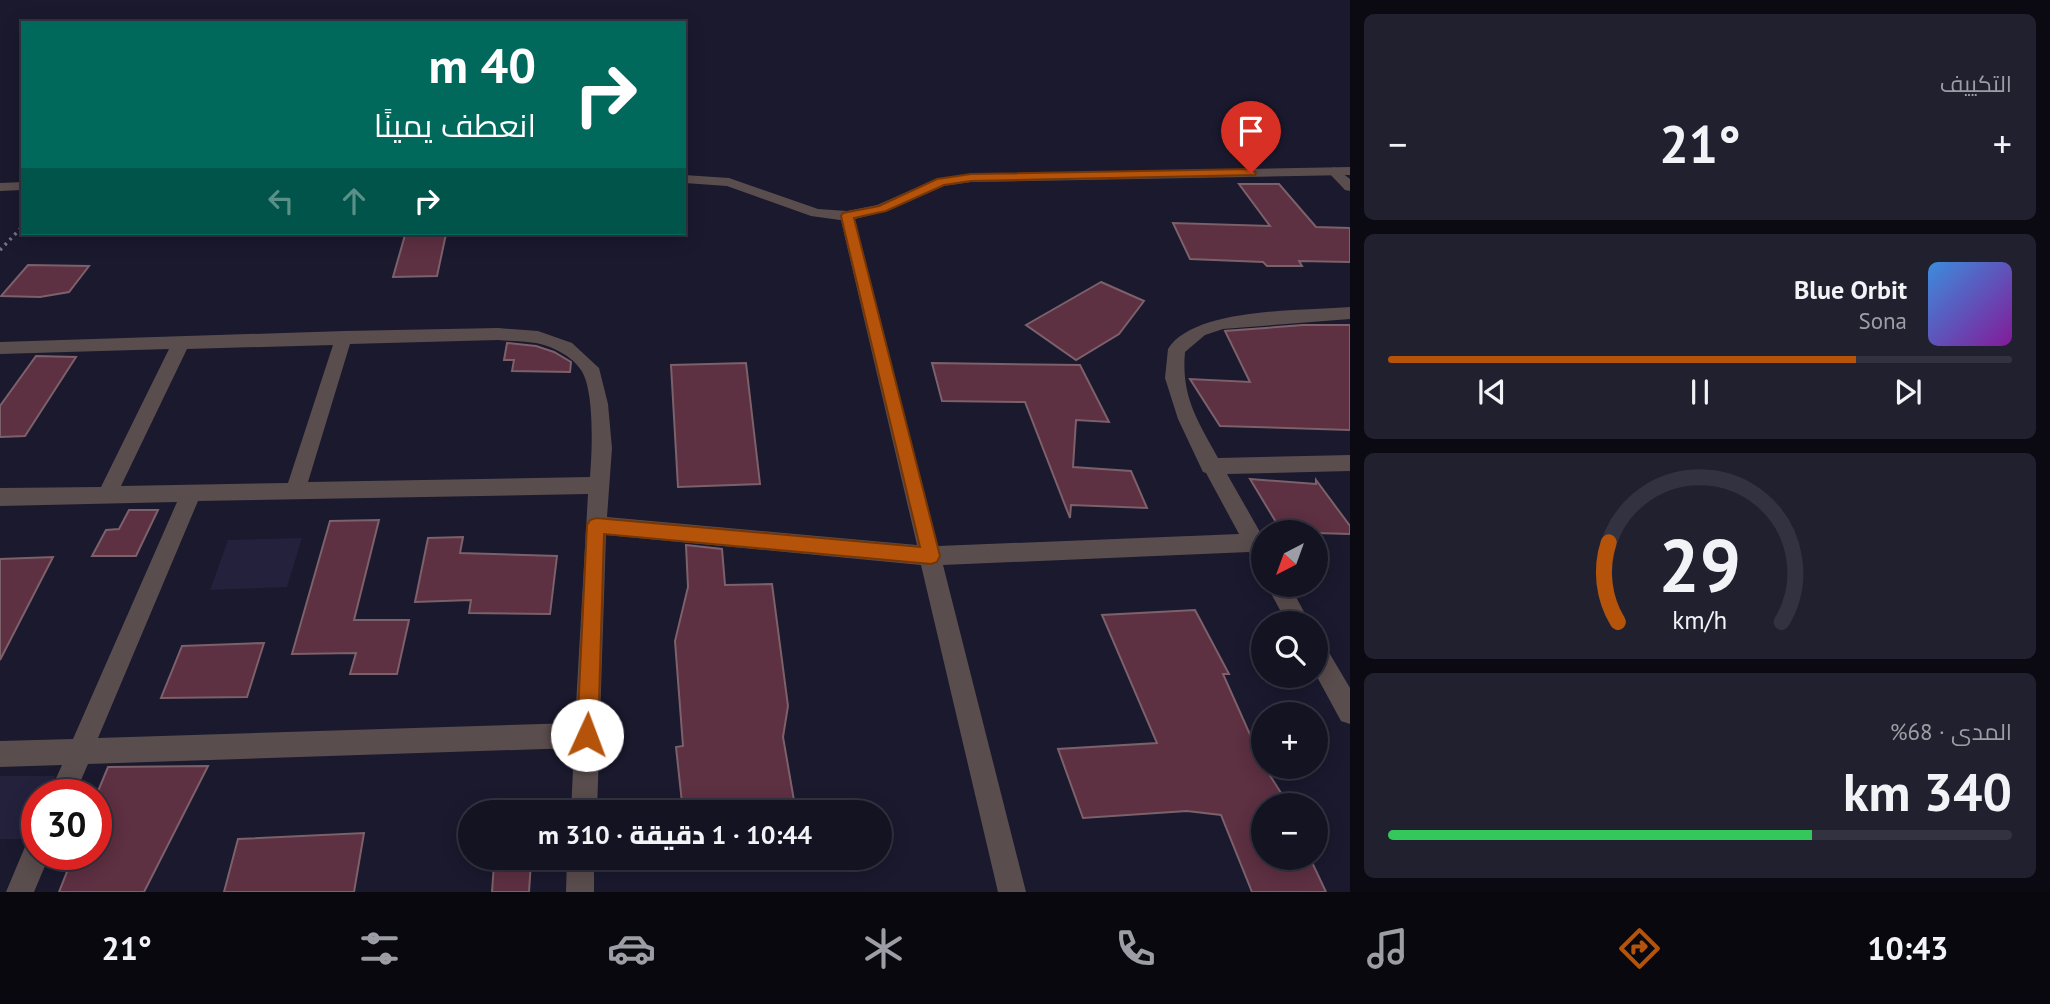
<!DOCTYPE html>
<html lang="ar">
<meta charset="utf-8">
<style>
:root{--surface:#141322;--page:#21202f;--text:#f1f3f6;--muted:#9d9ea5;--line:#333240;--accent:#b45309}
body{margin:0;font-family:"PT Sans",Cairo,sans-serif;background:var(--page);color:var(--text);direction:rtl;height:100vh;display:flex;flex-direction:column;font-size:26px;white-space:nowrap}
*{box-sizing:border-box;margin:0}
p{font-size:23px;color:var(--muted)}
.icon{flex:none;width:38px;height:38px;fill:none;stroke:currentColor;stroke-width:2;stroke-linecap:round;stroke-linejoin:round}
.map{position:relative;flex:1;overflow:hidden;direction:ltr}
.drawer{display:flex;flex-direction:column;gap:14px;padding:14px;background:#0b0a13;width:700px}
.drawer>*{flex:none}
.guide{position:absolute;left:21px;top:21px;width:665px;height:214px;border-radius:0px;box-shadow:0 4px 18px #0003,0 0 0 2px var(--line);direction:rtl;background:#00695c;color:#fff;overflow:hidden}
.needle{width:46px;rotate:221deg}
.controls{position:absolute;left:1251px;top:520px;display:grid;gap:14px}
.controls a{display:grid;place-items:center;width:77px;height:77px;border-radius:50%;background:var(--surface);box-shadow:0 4px 18px #0003,0 0 0 2px var(--line);font-size:35px}
.speed{position:absolute;left:21px;top:779px;display:flex;gap:14px;font-size:35px;font-weight:700;text-align:center}
.speed>*{display:grid;place-content:center;width:91px;height:91px;border-radius:50%;background:var(--surface);box-shadow:0 4px 18px #0003,0 0 0 2px var(--line);line-height:1}
.speed .limit{border:10px solid #d22;background:#fff;color:#111}
.pin{position:absolute;display:grid;place-items:center;width:60px;height:60px;color:#fff;margin:-72px -30px;border-radius:50% 50% 50% 0;rotate:-45deg;box-shadow:0 0 7px #0007}
.pin .icon{rotate:45deg}
.me{position:absolute;width:77px;margin:-38px;rotate:2deg;stroke-linejoin:round;filter:drop-shadow(0 0 5px #0008)}
.turn{display:flex;align-items:center;gap:24px;height:147px;padding:0 35px;font-size:32px}
.turn .icon{width:91px;height:91px;stroke-width:2.5}
.turn b{display:block;font-size:49px;line-height:60px}
.lanes{display:flex;align-items:center;height:66px;padding:0 35px;background:#0003;justify-content:center;gap:35px;direction:ltr}
.lanes .off{opacity:.35}
.big{font-size:52px;font-weight:800;line-height:1.1}
.drawer .card{flex:1;display:flex;flex-direction:column;justify-content:center;gap:10px;min-width:0;padding:0 24px;border-radius:10px;background:var(--page)}
.drawer .dial{align-items:center;gap:0}
.dial svg{height:182px;overflow:visible;fill:none;stroke:var(--line);stroke-width:7;stroke-linecap:round;text-anchor:middle}
.dial text{fill:var(--text);stroke:none}
.song{display:flex;align-items:center;gap:21px}
.cover{width:84px;height:84px;border-radius:10px;background:linear-gradient(135deg,hsl(210 70% 55%),hsl(290 70% 35%))}
.played{height:7px;border-radius:4px;background:linear-gradient(90deg,var(--accent) 75%,var(--line) 75%)}
.keys{display:flex;justify-content:space-around;direction:ltr}
.heat{display:flex;justify-content:space-between;align-items:center;font-size:38px;direction:ltr}
.charge{height:10px;border-radius:5px;background:linear-gradient(90deg,#34c759 68%,var(--line) 0)}
.trip{position:absolute;left:458px;top:800px;width:434px;height:70px;border-radius:35px;background:var(--surface);box-shadow:0 4px 18px #0003,0 0 0 2px var(--line);font-weight:800;line-height:70px;text-align:center;direction:rtl}
.tabs{display:flex;height:112px;justify-content:space-around;align-items:center;background:#08080e;color:var(--muted)}
.tabs .icon{width:49px;height:49px}
.tabs .selected{color:var(--accent)}
.tabs b{font-size:32px;color:var(--text)}
main{display:flex;flex:1;min-height:0}
.map>svg:first-child{display:block}
.built{fill:#23213c}
.building{fill:#5d3042;stroke:#7c606a;stroke-width:2}
.lines{fill:none;stroke-linecap:round;stroke-linejoin:round}
.path{stroke:#737385;stroke-width:3.5;stroke-dasharray:2.5 4.5;stroke-linecap:butt}
.minor{fill:#5a4d4d;fill-rule:evenodd}
.tertiary{fill:#5a4d4d;fill-rule:evenodd}
.route{fill:#b45309;stroke:#753606;stroke-width:2}
</style>
<main>
<section class="drawer">
<div class="card"><p>التكييف</p>
<div class="heat"><a>−</a><b class="big">21°</b><a>+</a></div>
</div>
<div class="card">
<div class="song"><i class="cover"></i><div><b>Blue Orbit</b><p>Sona</p></div></div>
<div class="played"></div>
<div class="keys"><svg class="icon" aria-label="previous" viewBox="0 0 24 24"><path d="M18 5L8 12l10 7zM5 5v14"/></svg><svg class="icon" aria-label="pause" viewBox="0 0 24 24"><path d="M8 5v14M16 5v14"/></svg><svg class="icon" aria-label="next" viewBox="0 0 24 24"><path d="M6 5l10 7-10 7zM19 5v14"/></svg></div>
</div>
<div class="card dial"><svg viewBox="0 0 100 80">
<path d="M14 69A42 42 0 1 1 86 69"/>
<path d="M14 69A42 42 0 0 1 10 34" stroke="#b45309"/>
<text x="50" y="56" font-size="32" font-weight="700">29</text>
<text x="50" y="72" font-size="11">km/h</text>
</svg></div>
<div class="card"><p>المدى · 68%</p><b class="big">340 km</b><div class="charge"></div></div>
</section>
<div class="map">
<svg width="1350" height="892" viewBox="0 0 1350 892">
<rect width="100%" height="100%" fill="#1a192e"/>
<g class="built">
<polygon points="302,538 287,587 210,590 228,540"/>
<polygon points="0,776 55,776 46,794 37,794 37,814 25,839 0,839"/>
</g>
<g class="building">
<polygon points="1239,184 1279,184 1316,227 1350,228 1350,262 1299,261 1302,266 1267,266 1263,262 1190,259 1173,223 1270,226"/>
<polygon points="446,234 437,276 393,277 405,235"/>
<polygon points="28,265 89,266 69,292 40,297 1,296"/>
<polygon points="1101,282 1144,301 1119,334 1076,360 1026,325"/>
<polygon points="1303,325 1350,325 1350,430 1220,426 1190,379 1250,382 1225,331"/>
<polygon points="507,343 536,346 554,352 571,362 570,372 512,371 514,360 504,360"/>
<polygon points="36,356 76,357 25,436 0,437 0,406"/>
<polygon points="746,363 760,484 678,487 671,365"/>
<polygon points="932,363 1080,365 1109,422 1076,420 1073,467 1131,471 1147,508 1071,505 1070,518 1025,402 942,401"/>
<polygon points="1250,479 1316,484 1316,480 1350,526 1350,534 1282,532"/>
<polygon points="129,510 158,510 136,556 92,556 106,530 119,529"/>
<polygon points="379,520 354,620 409,620 397,674 350,674 356,653 292,654 330,521"/>
<polygon points="463,537 460,553 557,556 550,614 469,613 471,600 415,602 428,538"/>
<polygon points="686,545 722,549 725,585 772,584 788,706 783,737 796,812 683,812 676,747 683,746 675,641 688,587"/>
<polygon points="53,557 0,660 0,559"/>
<polygon points="1195,610 1229,674 1223,674 1264,766 1288,804 1264,804 1264,858 1310,858 1326,892 1252,892 1221,815 1187,811 1083,818 1058,749 1157,743 1102,615"/>
<polygon points="264,643 247,697 161,698 182,646"/>
<polygon points="208,766 144,892 59,892 74,854 96,854 96,796 108,767"/>
<polygon points="364,833 354,892 224,892 238,839"/>
<polygon points="531,862 529,892 492,892 494,864"/>
</g>
<g class="lines">
<polyline class="path" points="0,250 23,226"/>
<g class="minor">
<polygon points="1334,167 1350,179 1350,191 1345,190 1327,171"/>
<path d="M847,211l7,5 84,330 301,-12 -33,-61 -3,-1 -25,-53 -13,-41 3,-29c26,-42 136,-38 182,-42v12l-127,10 -18,6 -20,17c-4,44 12,68 33,106l132,-3v16l-123,3 37,65v30l-8,-2 -7,-15 -306,13 83,327h-28l-77,-327 -315,-30 -9,277h-26l3,-64 -486,16 -13,30h-26l13,-29 -62,2v-26l73,-2 104,-237 -177,4v-18l101,-1 68,-138 -169,5v-12l344,-11 154,-3 40,3 34,12 27,25 9,36 4,44 -5,69 310,28 -77,-329zM498,340c12,1 26,1 38,3 16,3 36,13 45,27 14,21 11,82 9,107l-282,5 42,-138zM333,345l-45,138 -167,3 66,-137zM588,494l-13,229 -477,15 100,-237z"/>
<polygon points="1266,584 1289,584 1310,623 1287,623"/>
<polygon points="1316,641 1324,644 1350,688 1350,724 1341,721 1316,675"/>
<polygon points="37,839 37,854 50,854 34,892 6,892 27,842"/>
<polygon points="567,858 594,858 594,892 566,892"/>
</g>
<g class="tertiary">
<polygon points="1350,167 1350,175 971,182 944,186 887,211 847,221 811,216 727,186 684,183 684,175 729,178 818,209 847,211 877,205 936,179 971,174"/>
<polygon points="23,182 23,190 0,191 0,183"/>
</g>
</g>
<polygon class="route" points="1251,169 1256,173 1255,175 971,181 944,185 886,211 854,218 940,556 937,562 931,564 604,534 598,735 595,743 587,746 580,743 577,735 587,525 590,520 596,518 920,547 841,216 843,213 879,206 937,179 971,174"/>
</svg>
<div class="controls">
<a><svg class="needle" viewBox="-14 -14 28 28"><path d="M0-13l5 13h-10z" fill="#e53935"/><path d="M0 13l5-13h-10z" fill="#9d9ea5"/></svg></a>
<a><svg class="icon" aria-label="search" viewBox="0 0 24 24"><circle cx="10" cy="10" r="6"/><path d="M15 15l6 6"/></svg></a>
<a>+</a>
<a>−</a>
</div>
<div class="speed"><div class="limit">30</div></div>
<div class="pin" style="left:1251px;top:173px;background:#d93025"><svg class="icon" aria-label="arrive" viewBox="0 0 24 24"><path d="M6 21V4h12l-3 4 3 4H6"/></svg></div>
<svg class="me" style="left:587px;top:735px" viewBox="-20 -20 40 40"><circle r="19" fill="#fff"/><path d="M0-13L10 11 0 6-10 11z" fill="#b45309"/></svg>
<div class="trip">10:44 · 1 دقيقة · 310 m</div>
<div class="guide">
<div class="turn"><svg class="icon" aria-label="right" viewBox="0 0 24 24"><path d="M7 20v-9h11M14 6l5 5-5 5"/></svg><div><b>40 m</b>انعطف يمينًا</div></div>
<div class="lanes"><svg class="icon off" aria-label="left" viewBox="0 0 24 24"><path d="M17 20v-9H6M10 6l-5 5 5 5"/></svg><svg class="icon off" aria-label="ahead" viewBox="0 0 24 24"><path d="M12 20V5M6 11l6-6 6 6"/></svg><svg class="icon" aria-label="right" viewBox="0 0 24 24"><path d="M7 20v-9h11M14 6l5 5-5 5"/></svg></div>
</div>
</div>
</main>
<nav class="tabs">
<b>10:43</b>
<svg class="icon selected" aria-label="directions" viewBox="0 0 24 24"><path d="M12 3l9 9-9 9-9-9zM9 14v-3h6M13 9l2 2-2 2"/></svg>
<svg class="icon" aria-label="music" viewBox="0 0 24 24"><path d="M9 18V5l10-2v13"/><circle cx="6" cy="18" r="3"/><circle cx="16" cy="16" r="3"/></svg>
<svg class="icon" aria-label="phone" viewBox="0 0 24 24"><path d="M5 4h4l2 5-3 2q2 4 5 5l2-3 5 2v4C11 20 4 13 5 4z"/></svg>
<svg class="icon" aria-label="climate" viewBox="0 0 24 24"><path d="M12 3v18M4 7l16 10M4 17L20 7"/></svg>
<svg class="icon" aria-label="car" viewBox="0 0 24 24"><path d="M5 17H2v-5l4-1 3-4h7l3 4 3 1v5h-3M9 17h6M6 11h13"/><circle cx="7" cy="17" r="2"/><circle cx="17" cy="17" r="2"/></svg>
<svg class="icon" aria-label="filters" viewBox="0 0 24 24"><path d="M4 7h16M4 17h16"/><circle cx="9" cy="7" r="2"/><circle cx="15" cy="17" r="2"/></svg>
<b>21°</b>
</nav>
